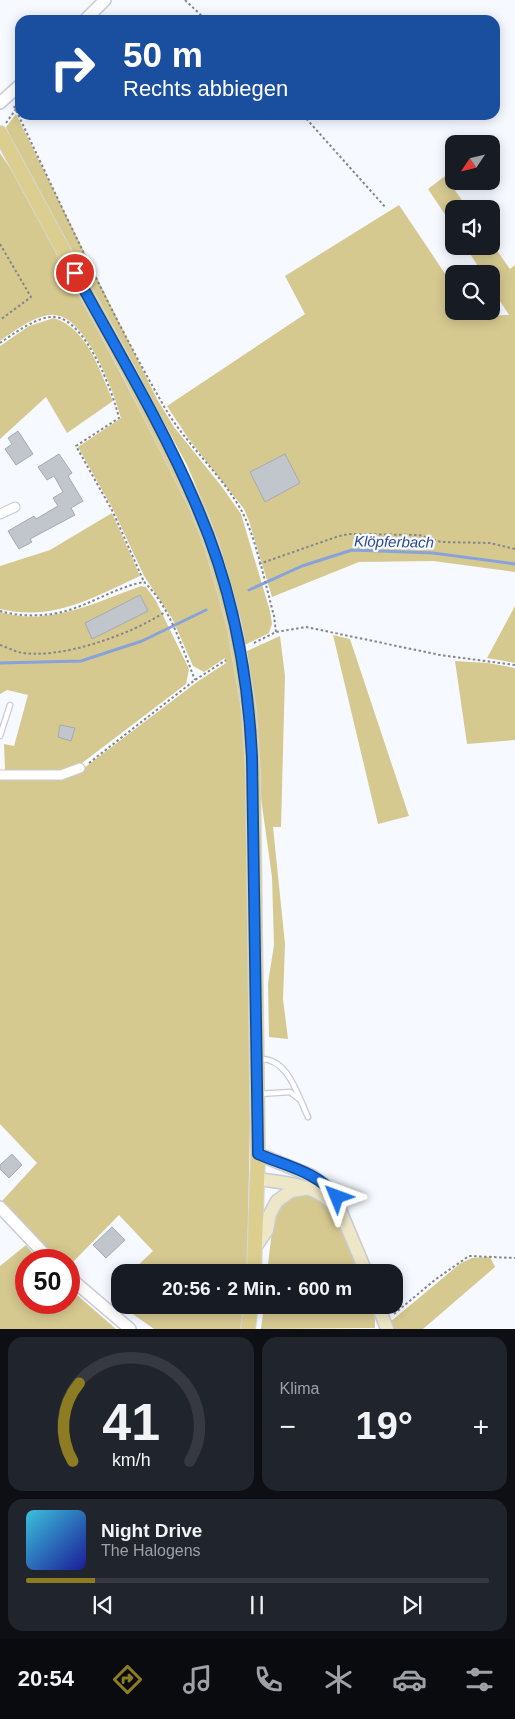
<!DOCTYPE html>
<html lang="de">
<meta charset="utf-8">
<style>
:root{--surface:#171b24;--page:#20242c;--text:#f1f3f6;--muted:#9ea1a6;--line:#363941;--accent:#8d7c22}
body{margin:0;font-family:Arial,sans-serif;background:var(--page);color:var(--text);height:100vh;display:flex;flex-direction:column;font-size:19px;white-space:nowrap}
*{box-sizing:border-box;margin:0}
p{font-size:16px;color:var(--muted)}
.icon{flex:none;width:28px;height:28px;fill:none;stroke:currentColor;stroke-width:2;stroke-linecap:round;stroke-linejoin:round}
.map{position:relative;height:1329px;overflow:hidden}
.details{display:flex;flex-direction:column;gap:8px;padding:8px;background:#0d0f14;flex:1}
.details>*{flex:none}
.guide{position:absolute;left:15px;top:15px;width:485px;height:105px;border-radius:15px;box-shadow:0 2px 12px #0003;background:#1a4fa0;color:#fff;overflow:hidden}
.needle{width:32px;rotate:235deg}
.buttons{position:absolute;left:445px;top:135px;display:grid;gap:10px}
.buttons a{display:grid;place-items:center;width:55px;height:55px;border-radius:10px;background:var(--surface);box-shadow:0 2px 12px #0003;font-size:25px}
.speed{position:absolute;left:15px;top:1249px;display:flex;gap:10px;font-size:25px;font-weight:700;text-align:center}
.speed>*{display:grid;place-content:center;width:65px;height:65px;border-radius:50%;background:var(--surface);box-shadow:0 2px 12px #0003;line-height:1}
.speed .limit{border:8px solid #d22;background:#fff;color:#111}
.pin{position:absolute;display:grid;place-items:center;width:42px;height:42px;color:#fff;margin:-21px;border:2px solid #fff;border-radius:50%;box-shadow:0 1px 5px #0007}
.me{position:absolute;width:55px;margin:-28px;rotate:314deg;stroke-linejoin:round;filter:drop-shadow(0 0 4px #0008)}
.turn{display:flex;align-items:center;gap:18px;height:105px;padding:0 25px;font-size:22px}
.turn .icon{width:65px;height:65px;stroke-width:2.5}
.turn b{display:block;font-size:35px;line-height:42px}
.big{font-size:38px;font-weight:700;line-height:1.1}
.details .card{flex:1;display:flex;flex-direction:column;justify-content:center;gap:8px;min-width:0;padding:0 18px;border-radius:15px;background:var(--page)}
.details .dial{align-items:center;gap:0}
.dial svg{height:130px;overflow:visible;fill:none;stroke:var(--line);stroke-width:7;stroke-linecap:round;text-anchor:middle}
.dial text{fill:var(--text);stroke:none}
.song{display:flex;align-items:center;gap:15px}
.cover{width:60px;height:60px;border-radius:8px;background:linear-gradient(135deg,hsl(190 70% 55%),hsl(240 70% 35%))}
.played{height:5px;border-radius:2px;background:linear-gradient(90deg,var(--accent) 15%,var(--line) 15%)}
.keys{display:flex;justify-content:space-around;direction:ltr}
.heat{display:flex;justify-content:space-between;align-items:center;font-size:28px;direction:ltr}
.details .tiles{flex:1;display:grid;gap:8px;grid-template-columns:1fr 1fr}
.card:last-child{grid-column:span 2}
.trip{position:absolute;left:111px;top:1264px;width:292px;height:50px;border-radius:15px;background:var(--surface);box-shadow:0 2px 12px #0003;font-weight:700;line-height:50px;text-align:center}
.tab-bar{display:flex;height:80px;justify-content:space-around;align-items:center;background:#090b0e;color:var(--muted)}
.tab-bar .icon{width:35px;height:35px}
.tab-bar .selected{color:var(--accent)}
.tab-bar b{font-size:22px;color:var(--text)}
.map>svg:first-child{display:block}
.green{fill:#d5c990}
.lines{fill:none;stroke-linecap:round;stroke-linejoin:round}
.stream{stroke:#88a2dc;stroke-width:3}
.building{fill:#c1c5cc;stroke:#a6aab1}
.service-casing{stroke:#c8cbd3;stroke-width:7}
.minor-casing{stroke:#c8cbd3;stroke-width:11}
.tertiary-casing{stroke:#c8cbd3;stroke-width:14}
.secondary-casing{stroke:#c8cbd3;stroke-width:15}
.primary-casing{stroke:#d6d6d6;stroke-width:16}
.path{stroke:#84868a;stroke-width:2;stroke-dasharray:2.5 2.5;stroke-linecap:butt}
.service{stroke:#fff;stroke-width:4.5}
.minor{stroke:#fff;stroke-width:9}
.tertiary{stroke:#fff;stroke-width:11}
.secondary{stroke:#ede7c7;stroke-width:12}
.primary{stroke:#dbce8e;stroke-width:14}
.route-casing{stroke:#114b97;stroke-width:12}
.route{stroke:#1a73e8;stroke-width:9}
.labels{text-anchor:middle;stroke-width:4.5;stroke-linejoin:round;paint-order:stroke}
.water-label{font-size:15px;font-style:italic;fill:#2e4a8f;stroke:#f6f9ff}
</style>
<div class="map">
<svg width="515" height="1329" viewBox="0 0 515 1329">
<rect width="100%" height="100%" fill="#f6f9ff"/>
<g class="green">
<polygon points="16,114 157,399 174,427 222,487 241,514 270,611 272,624 269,633 245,645 226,568 210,519 187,465 11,139 6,127"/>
<path d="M0,153l14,21 70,129 105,202 20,53 19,66 14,78 5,72 3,348 -3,150h-116l22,-21 -34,-36 -50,51v-6h-12l-55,-59 35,-38 -37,-39v-345l80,-8 117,-89 29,-19 -1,-5 -21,14 -11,-6 -21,-48 -28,-42 -30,-65 -36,-64 43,-29c-6,-25 -35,-101 -66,-103 -17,-2 -42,17 -55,26z"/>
<polygon points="445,176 468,209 454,209 454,228 428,189"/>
<polygon points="399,205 454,287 454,311 470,311 473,316 509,315 491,287 491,274 483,274 465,246 491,246 491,242 510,269 515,265 515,572 433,561 359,562 272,597 249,521 244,509 188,438 167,406 305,314 285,276"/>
<path d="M54,318c34,11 46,54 59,83l-46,32 -21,-36 -46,42v-93l29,-20z"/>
<path d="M112,513l28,63c-46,21 -87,46 -140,33v-43l50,-16z"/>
<path d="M141,586l5,1 10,14 33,68 -3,15 -104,79 -21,9 -51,1 -5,-3 -1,-26 10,2 14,-51 -21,-5 -7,4v-82c49,15 96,-10 141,-26z"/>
<polygon points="515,606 515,663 487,658"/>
<polygon points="333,635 350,639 409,816 378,824"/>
<polygon points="280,636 285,676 281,827 273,827 285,944 283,999 288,1039 269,1037 268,983 274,945 272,877 261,798 257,725 247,651"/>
<polygon points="455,661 488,663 515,668 515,740 467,744"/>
<polygon points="312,1194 330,1205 342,1224 361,1272 267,1272 274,1215 292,1196"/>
<polygon points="26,1245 38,1260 26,1260 26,1302 69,1302 69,1288 116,1329 0,1329 0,1266"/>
<polygon points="490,1257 495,1267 423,1329 392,1329 390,1322 461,1263 472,1258"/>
<polygon points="120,1305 244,1305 242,1329 154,1329"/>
<polygon points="264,1305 371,1305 375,1320 375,1328 261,1329"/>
</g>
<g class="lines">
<g class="stream">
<polyline points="249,590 302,566 352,550 433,553 515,564"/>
<polyline points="0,663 81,661 142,641 206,610"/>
</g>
</g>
<g class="building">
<polygon points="18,431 33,454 16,465 5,449 12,444 8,438"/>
<polygon points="59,454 72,473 68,476 83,501 71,508 75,515 30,539 32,542 19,549 8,531 34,516 36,519 58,506 53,498 63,492 54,476 47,480 38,467"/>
<polygon points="285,454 300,483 265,502 250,472"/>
<polygon points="140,595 148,611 92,639 85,623"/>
<polygon points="60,725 75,728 71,741 58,737"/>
<polygon points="12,1154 22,1165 9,1178 0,1169 0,1165"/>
<polygon points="112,1227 125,1240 106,1258 93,1245"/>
</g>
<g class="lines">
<g class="service-casing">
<g id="service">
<polyline points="0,736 10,705"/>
<path d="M259,1059c29,-2 38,35 49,58"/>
<polyline points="259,1094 290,1092 299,1099"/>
</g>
</g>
<g class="minor-casing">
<g id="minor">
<polyline points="0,514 15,507"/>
<polyline points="0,775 61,775 80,768"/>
</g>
</g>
<g class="tertiary-casing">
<g id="tertiary">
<polyline points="85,20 105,0"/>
<polyline points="0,103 20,85"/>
<polyline points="0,1207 50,1260"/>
<polyline points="69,1277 130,1329"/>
</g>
</g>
<g class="secondary-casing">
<g id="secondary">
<polyline points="258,1154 312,1176 332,1191 366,1272"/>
<path d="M258,1179c28,4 60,5 79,30"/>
<polyline points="256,1246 267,1230 270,1214 277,1201 291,1191 305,1189"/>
<polyline points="378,1305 387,1329"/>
</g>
</g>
<g class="primary-casing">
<g id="primary">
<polyline points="0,133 129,372 197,507 212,546 234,624 249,710 253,773 258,1154 254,1272"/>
<polyline points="248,1329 251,1305"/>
</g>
</g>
<g class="path">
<polyline points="185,0 206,20"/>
<path d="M14,106c48,101 95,205 151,302 21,36 54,64 75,100 15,25 26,79 34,108l2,16"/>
<polyline points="303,115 386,208"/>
<polyline points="6,123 16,109"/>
<polyline points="0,244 31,297 0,320"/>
<path d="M0,343c13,-9 39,-28 55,-26 31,3 58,75 64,101l-43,28 37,66 31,70"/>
<polyline points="259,564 339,536 349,534 419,535 441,542 490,543 515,549"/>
<path d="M0,611c20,6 48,6 69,-1 26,-8 48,-23 75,-28 26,24 38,66 51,98"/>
<polyline points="254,643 276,632 306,627 440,655 515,665"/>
<path d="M0,645c6,2 12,5 18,7 40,9 114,-18 147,-40"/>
<polyline points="89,763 195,680 226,660"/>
<polyline points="394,1314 436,1279 469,1256 515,1258"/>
</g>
<use href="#service" class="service"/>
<use href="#minor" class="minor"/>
<use href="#tertiary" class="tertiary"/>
<use href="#secondary" class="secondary"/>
<use href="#primary" class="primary"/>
</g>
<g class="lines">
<g class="route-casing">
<path id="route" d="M75,273c42,77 88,153 122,234 34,78 51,165 55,250l6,397c28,12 60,18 79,43"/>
</g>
<use href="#route" class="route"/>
</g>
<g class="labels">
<g class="water-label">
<text transform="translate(394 542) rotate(1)" y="5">Klöpferbach</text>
</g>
</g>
</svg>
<div class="buttons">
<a><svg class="needle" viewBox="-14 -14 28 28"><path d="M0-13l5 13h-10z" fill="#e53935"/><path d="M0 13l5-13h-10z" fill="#9ea1a6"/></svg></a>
<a><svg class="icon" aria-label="sound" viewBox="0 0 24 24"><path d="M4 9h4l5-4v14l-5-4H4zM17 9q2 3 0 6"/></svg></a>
<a><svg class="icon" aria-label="search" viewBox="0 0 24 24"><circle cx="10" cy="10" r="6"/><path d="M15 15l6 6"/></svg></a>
</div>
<div class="speed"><div class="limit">50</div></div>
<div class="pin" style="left:75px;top:273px;background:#d93025"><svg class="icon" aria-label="arrive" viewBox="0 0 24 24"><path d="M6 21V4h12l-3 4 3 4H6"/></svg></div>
<svg class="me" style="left:337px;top:1197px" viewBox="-20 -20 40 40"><path d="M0-17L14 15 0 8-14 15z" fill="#1a73e8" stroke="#fff" stroke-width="4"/></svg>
<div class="trip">20:56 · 2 Min. · 600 m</div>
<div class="guide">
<div class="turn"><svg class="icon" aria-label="right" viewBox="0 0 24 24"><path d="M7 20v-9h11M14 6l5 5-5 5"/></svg><div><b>50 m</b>Rechts abbiegen</div></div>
</div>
</div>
<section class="details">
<div class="tiles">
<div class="card dial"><svg viewBox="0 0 100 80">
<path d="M14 69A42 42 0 1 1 86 69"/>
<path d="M14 69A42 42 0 0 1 18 21" stroke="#8d7c22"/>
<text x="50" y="56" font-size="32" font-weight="700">41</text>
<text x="50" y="72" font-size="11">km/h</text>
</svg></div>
<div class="card"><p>Klima</p>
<div class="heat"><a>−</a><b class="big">19°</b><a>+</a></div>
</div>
<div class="card">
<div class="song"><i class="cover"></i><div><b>Night Drive</b><p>The Halogens</p></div></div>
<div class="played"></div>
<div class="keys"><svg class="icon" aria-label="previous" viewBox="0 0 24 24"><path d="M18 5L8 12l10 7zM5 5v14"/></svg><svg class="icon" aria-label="pause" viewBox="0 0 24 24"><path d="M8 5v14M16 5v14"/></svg><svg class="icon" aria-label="next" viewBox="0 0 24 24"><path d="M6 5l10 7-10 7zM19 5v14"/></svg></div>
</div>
</div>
</section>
<nav class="tab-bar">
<b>20:54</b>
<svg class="icon selected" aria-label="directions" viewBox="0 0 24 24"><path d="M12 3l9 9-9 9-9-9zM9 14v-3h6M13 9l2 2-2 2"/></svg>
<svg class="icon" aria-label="music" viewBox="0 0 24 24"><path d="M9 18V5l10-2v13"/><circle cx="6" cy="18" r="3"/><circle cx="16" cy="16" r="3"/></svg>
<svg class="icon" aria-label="phone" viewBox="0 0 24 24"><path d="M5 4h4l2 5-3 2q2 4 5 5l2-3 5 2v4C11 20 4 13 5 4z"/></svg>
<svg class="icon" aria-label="climate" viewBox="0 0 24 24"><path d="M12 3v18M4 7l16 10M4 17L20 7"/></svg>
<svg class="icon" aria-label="car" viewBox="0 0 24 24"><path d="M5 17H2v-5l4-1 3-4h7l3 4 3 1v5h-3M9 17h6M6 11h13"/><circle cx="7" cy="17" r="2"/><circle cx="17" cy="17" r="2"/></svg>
<svg class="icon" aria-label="filters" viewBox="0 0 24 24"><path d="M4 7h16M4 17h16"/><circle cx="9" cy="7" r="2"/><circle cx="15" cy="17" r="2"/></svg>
</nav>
